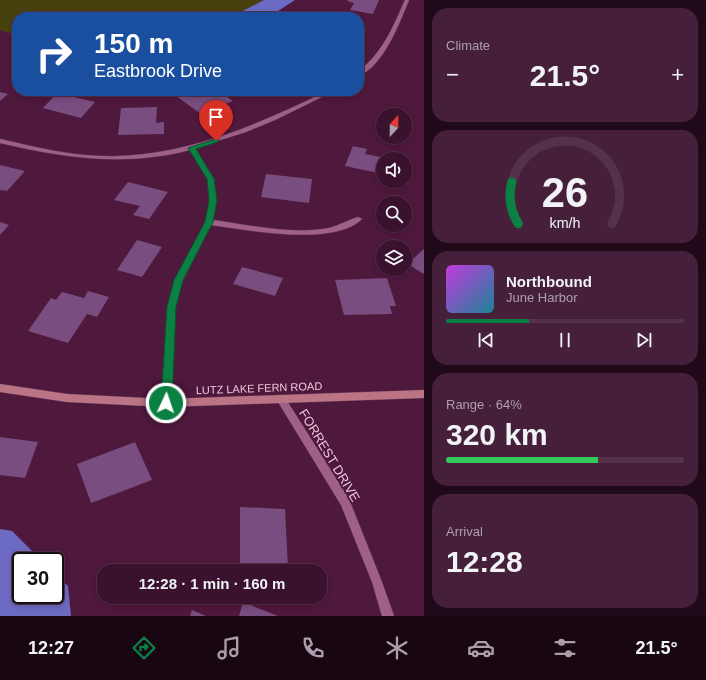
<!DOCTYPE html>
<meta charset="utf-8">
<style>
:root{--surface:#3b122e;--page:#46203a;--text:#f1f3f6;--muted:#ac9eaa;--line:#54324a;--accent:#0b8043}
body{margin:0;font-family:Arial,sans-serif;background:var(--page);color:var(--text);height:100vh;display:flex;flex-direction:column;font-size:15px;white-space:nowrap}
*{box-sizing:border-box;margin:0}
p{font-size:13px;color:var(--muted)}
.icon{flex:none;width:22px;height:22px;fill:none;stroke:currentColor;stroke-width:2;stroke-linecap:round;stroke-linejoin:round}
.map{position:relative;flex:1;overflow:hidden}
.details{display:flex;flex-direction:column;gap:8px;padding:8px;background:#200a19;width:282px}
.details>*{flex:none}
.guide{position:absolute;left:12px;top:12px;width:352px;height:84px;border-radius:16px;box-shadow:0 2px 6px #0003,0 0 0 1px var(--line);background:#1a4fa0;color:#fff;overflow:hidden}
.needle{width:26px;rotate:21deg}
.tools{position:absolute;left:376px;top:108px;display:grid;gap:8px}
.tools a{display:grid;place-items:center;width:36px;height:36px;border-radius:50%;background:var(--surface);box-shadow:0 2px 6px #0003,0 0 0 1px var(--line);font-size:20px}
.speed{position:absolute;left:12px;top:552px;display:flex;gap:8px;font-size:20px;font-weight:700;text-align:center}
.speed>*{display:grid;place-content:center;width:52px;height:52px;border-radius:50%;background:var(--surface);box-shadow:0 2px 6px #0003,0 0 0 1px var(--line);line-height:1}
.speed .limit{border:2px solid #111;border-radius:6px;background:#fff;color:#111}
.pin{position:absolute;display:grid;place-items:center;width:34px;height:34px;color:#fff;margin:-41px -17px;border-radius:50% 50% 50% 0;rotate:-45deg;box-shadow:0 0 4px #0007}
.pin .icon{rotate:45deg}
.me{position:absolute;width:44px;margin:-22px;rotate:3deg;stroke-linejoin:round;filter:drop-shadow(0 0 3px #0008)}
.turn{display:flex;align-items:center;gap:14px;height:84px;padding:0 16px;font-size:18px}
.turn .icon{width:52px;height:52px;stroke-width:2.5}
.turn b{display:block;font-size:28px;line-height:34px}
.big{font-size:30px;font-weight:600;line-height:1.1}
.details .tile{flex:1;display:flex;flex-direction:column;justify-content:center;gap:6px;min-width:0;padding:0 14px;border-radius:16px;background:var(--page)}
.details .dial{align-items:center;gap:0}
.dial svg{height:104px;overflow:visible;fill:none;stroke:var(--line);stroke-width:7;stroke-linecap:round;text-anchor:middle}
.dial text{fill:var(--text);stroke:none}
.song{display:flex;align-items:center;gap:12px}
.cover{width:48px;height:48px;border-radius:6px;background:linear-gradient(135deg,hsl(290 70% 55%),hsl(190 70% 35%))}
.played{height:4px;border-radius:2px;background:linear-gradient(90deg,var(--accent) 35%,var(--line) 35%)}
.keys{display:flex;justify-content:space-around;direction:ltr}
.heat{display:flex;justify-content:space-between;align-items:center;font-size:22px;direction:ltr}
.charge{height:6px;border-radius:3px;background:linear-gradient(90deg,#34c759 64%,var(--line) 0)}
.trip{position:absolute;left:97px;top:564px;width:230px;height:40px;border-radius:16px;background:var(--surface);box-shadow:0 2px 6px #0003,0 0 0 1px var(--line);font-weight:600;line-height:40px;text-align:center}
.menu{display:flex;height:64px;justify-content:space-around;align-items:center;background:#180712;color:var(--muted)}
.menu .icon{width:28px;height:28px}
.menu .selected{color:var(--accent)}
.menu b{font-size:18px;color:var(--text)}
main{display:flex;flex:1;min-height:0}
.map>svg:first-child{display:block}
.green{fill:#46410f}
.water{fill:#6d6ac4}
.building{fill:#794d7f}
.lines{fill:none;stroke-linecap:round;stroke-linejoin:round}
.street-casing{stroke:#663857;stroke-width:1}
.secondary-casing{stroke:#663857;stroke-width:1}
.street{fill:#9e6086;fill-rule:evenodd}
.secondary{fill:#ba7484;fill-rule:evenodd}
.route{fill:#0b8043;stroke:#07532c}
.labels{text-anchor:middle;stroke-width:4;stroke-linejoin:round;paint-order:stroke}
.street-label{font-size:11px;fill:#ebc8dc;stroke:#4f183d}
.near-street-label{font-size:13px;fill:#ebc8dc;stroke:#4f183d}
</style>
<main>
<div class="map">
<svg width="424" height="616" viewBox="0 0 424 616">
<rect width="100%" height="100%" fill="#4f183d"/>
<polygon class="green" points="0,0 264,0 231,17 17,17 17,46 15,46 13,34 0,30"/>
<g class="water">
<polygon points="264,0 295,0 269,17 231,17"/>
<polygon points="0,529 12,531 42,561 21,561 21,595 55,595 55,574 68,586 71,616 0,616"/>
</g>
<g class="building">
<polygon points="348,0 379,0 373,14 350,10 354,3 347,1"/>
<polygon points="359,29 366,30 360,39 359,39"/>
<polygon points="189,91 218,91 233,101 201,114 176,96"/>
<polygon points="0,92 8,94 0,101"/>
<polygon points="57,93 95,102 81,118 43,108"/>
<polygon points="157,107 156,123 164,122 164,134 118,135 121,108"/>
<polygon points="353,146 367,149 365,154 386,158 383,159 383,174 345,166"/>
<polygon points="0,165 25,171 7,191 0,190"/>
<polygon points="266,174 312,179 309,203 261,197"/>
<polygon points="128,182 168,192 149,219 133,215 140,206 114,200"/>
<polygon points="0,222 9,225 0,235"/>
<polygon points="137,240 162,247 142,277 117,270"/>
<polygon points="424,249 424,274 407,264"/>
<polygon points="242,267 283,278 275,296 233,284"/>
<polygon points="387,278 396,306 390,306 392,314 344,315 335,280"/>
<polygon points="88,291 109,297 97,317 87,314 68,343 28,331 51,298 56,300 62,292 84,298"/>
<polygon points="0,437 38,442 25,478 0,475"/>
<polygon points="135,442 152,480 91,503 77,464"/>
<polygon points="240,507 285,509 288,569 240,568"/>
<polygon points="243,602 278,616 239,616"/>
<polygon points="192,610 206,616 190,616"/>
</g>
<g class="lines">
<g class="street-casing">
<g id="street">
<path d="M405,0h4c-10,24 -25,65 -50,76v-5c24,-19 34,-44 46,-71z"/>
<path d="M327,91h7l-59,29 -29,12 -51,16 19,31 2,21 -3,20c36,5 80,15 116,8 11,-3 19,-8 29,-11l4,2c-28,28 -115,11 -151,6l-28,55 -8,27 -5,96 -1,3 -3,1 -3,-1 -1,-3 5,-96 8,-27 30,-58 5,-22 -2,-21 -18,-29c-65,17 -126,8 -190,-7v-4c39,9 79,19 120,17 74,-3 141,-33 207,-65z"/>
<polygon points="281,395 284,396 349,499 382,582 394,616 382,616 372,582 341,505 278,402 277,399 278,396"/>
</g>
</g>
<g class="secondary-casing">
<polygon id="secondary" points="0,384 67,394 166,399 424,390 424,398 166,407 67,402 0,392"/>
</g>
<use href="#street" class="street"/>
<use href="#secondary" class="secondary"/>
</g>
<polygon class="route" points="216,139 218,139 218,142 196,149 214,179 217,200 213,222 183,280 176,307 172,403 170,406 166,407 163,406 161,403 167,307 174,280 205,222 209,200 207,179 188,148"/>
<g class="labels">
<g class="street-label">
<text transform="translate(259 388) rotate(-2)" y="4">LUTZ LAKE FERN ROAD</text>
</g>
<g class="near-street-label">
<text transform="translate(330 455) rotate(59)" y="5">FORREST DRIVE</text>
</g>
</g>
</svg>
<div class="tools">
<a><svg class="needle" viewBox="-14 -14 28 28"><path d="M0-13l5 13h-10z" fill="#e53935"/><path d="M0 13l5-13h-10z" fill="#ac9eaa"/></svg></a>
<a><svg class="icon" aria-label="sound" viewBox="0 0 24 24"><path d="M4 9h4l5-4v14l-5-4H4zM17 9q2 3 0 6"/></svg></a>
<a><svg class="icon" aria-label="search" viewBox="0 0 24 24"><circle cx="10" cy="10" r="6"/><path d="M15 15l6 6"/></svg></a>
<a><svg class="icon" aria-label="layers" viewBox="0 0 24 24"><path d="M12 4l9 5-9 5-9-5zM3 14l9 5 9-5"/></svg></a>
</div>
<div class="speed"><div class="limit">30</div></div>
<div class="pin" style="left:216px;top:141px;background:#d93025"><svg class="icon" aria-label="arrive" viewBox="0 0 24 24"><path d="M6 21V4h12l-3 4 3 4H6"/></svg></div>
<svg class="me" style="left:166px;top:403px" viewBox="-20 -20 40 40"><circle r="17" fill="#0b8043" stroke="#fff" stroke-width="3"/><path d="M0-11L8 9 0 5-8 9z" fill="#fff"/></svg>
<div class="trip">12:28 · 1 min · 160 m</div>
<div class="guide">
<div class="turn"><svg class="icon" aria-label="right" viewBox="0 0 24 24"><path d="M7 20v-9h11M14 6l5 5-5 5"/></svg><div><b>150 m</b>Eastbrook Drive</div></div>
</div>
</div>
<section class="details">
<div class="tile"><p>Climate</p>
<div class="heat"><a>−</a><b class="big">21.5°</b><a>+</a></div>
</div>
<div class="tile dial"><svg viewBox="0 0 100 80">
<path d="M14 69A42 42 0 1 1 86 69"/>
<path d="M14 69A42 42 0 0 1 9 37" stroke="#0b8043"/>
<text x="50" y="56" font-size="32" font-weight="700">26</text>
<text x="50" y="72" font-size="11">km/h</text>
</svg></div>
<div class="tile">
<div class="song"><i class="cover"></i><div><b>Northbound</b><p>June Harbor</p></div></div>
<div class="played"></div>
<div class="keys"><svg class="icon" aria-label="previous" viewBox="0 0 24 24"><path d="M18 5L8 12l10 7zM5 5v14"/></svg><svg class="icon" aria-label="pause" viewBox="0 0 24 24"><path d="M8 5v14M16 5v14"/></svg><svg class="icon" aria-label="next" viewBox="0 0 24 24"><path d="M6 5l10 7-10 7zM19 5v14"/></svg></div>
</div>
<div class="tile"><p>Range · 64%</p><b class="big">320 km</b><div class="charge"></div></div>
<div class="tile"><p>Arrival</p><b class="big">12:28</b></div>
</section>
</main>
<nav class="menu">
<b>12:27</b>
<svg class="icon selected" aria-label="directions" viewBox="0 0 24 24"><path d="M12 3l9 9-9 9-9-9zM9 14v-3h6M13 9l2 2-2 2"/></svg>
<svg class="icon" aria-label="music" viewBox="0 0 24 24"><path d="M9 18V5l10-2v13"/><circle cx="6" cy="18" r="3"/><circle cx="16" cy="16" r="3"/></svg>
<svg class="icon" aria-label="phone" viewBox="0 0 24 24"><path d="M5 4h4l2 5-3 2q2 4 5 5l2-3 5 2v4C11 20 4 13 5 4z"/></svg>
<svg class="icon" aria-label="climate" viewBox="0 0 24 24"><path d="M12 3v18M4 7l16 10M4 17L20 7"/></svg>
<svg class="icon" aria-label="car" viewBox="0 0 24 24"><path d="M5 17H2v-5l4-1 3-4h7l3 4 3 1v5h-3M9 17h6M6 11h13"/><circle cx="7" cy="17" r="2"/><circle cx="17" cy="17" r="2"/></svg>
<svg class="icon" aria-label="filters" viewBox="0 0 24 24"><path d="M4 7h16M4 17h16"/><circle cx="9" cy="7" r="2"/><circle cx="15" cy="17" r="2"/></svg>
<b>21.5°</b>
</nav>
